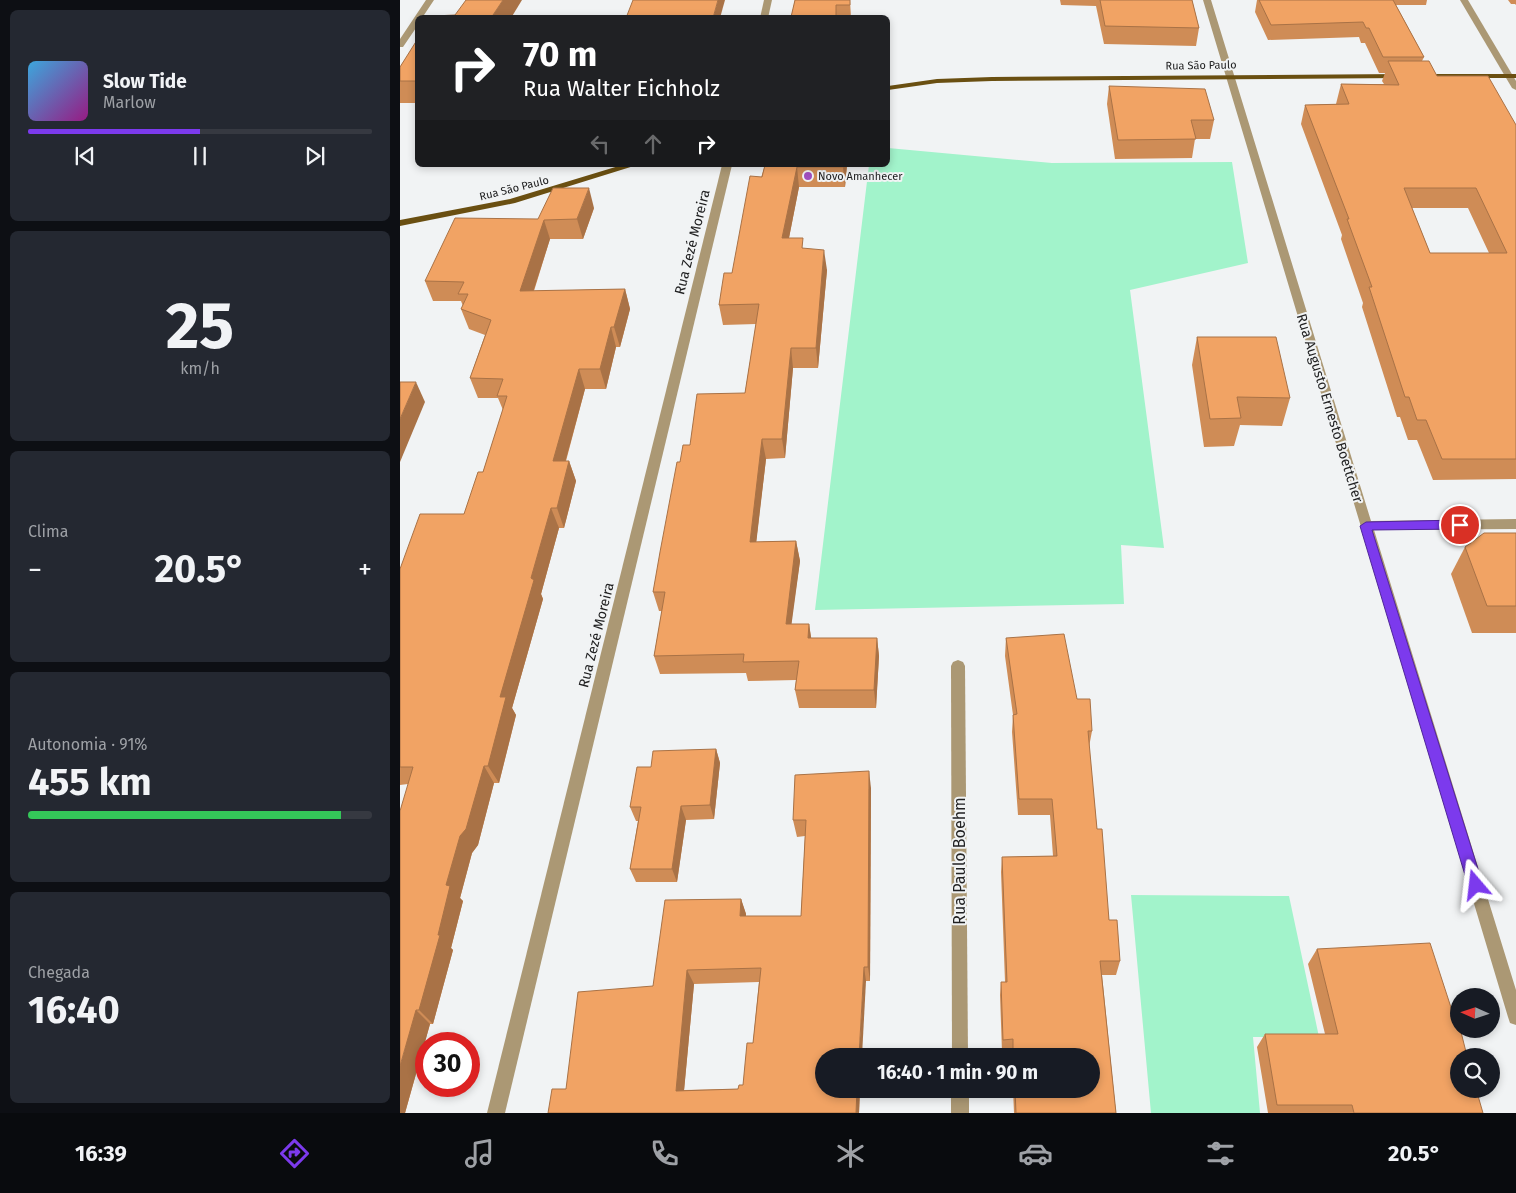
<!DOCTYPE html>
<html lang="pt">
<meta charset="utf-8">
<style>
:root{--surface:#171b24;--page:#242831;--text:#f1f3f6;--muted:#9ea1a6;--line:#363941;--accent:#7c3aed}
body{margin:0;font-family:"Fira Sans",sans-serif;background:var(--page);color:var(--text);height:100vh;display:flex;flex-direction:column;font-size:19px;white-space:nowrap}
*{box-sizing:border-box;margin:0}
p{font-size:16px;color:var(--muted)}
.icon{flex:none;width:28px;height:28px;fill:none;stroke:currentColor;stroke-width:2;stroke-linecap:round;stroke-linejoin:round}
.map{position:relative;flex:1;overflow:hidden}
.side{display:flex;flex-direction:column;gap:10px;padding:10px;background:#0d0f14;width:400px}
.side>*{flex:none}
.banner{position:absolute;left:15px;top:15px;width:475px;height:152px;border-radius:8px;box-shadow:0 2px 8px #0003;background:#202124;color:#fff;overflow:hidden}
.needle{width:32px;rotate:273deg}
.fabs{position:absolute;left:1050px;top:988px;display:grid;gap:10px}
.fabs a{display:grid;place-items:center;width:50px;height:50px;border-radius:50%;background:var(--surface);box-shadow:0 2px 8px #0003;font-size:25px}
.speed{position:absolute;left:15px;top:1032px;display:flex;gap:10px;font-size:25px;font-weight:700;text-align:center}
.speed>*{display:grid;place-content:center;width:65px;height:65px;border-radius:50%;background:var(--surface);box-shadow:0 2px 8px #0003;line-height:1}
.speed .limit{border:8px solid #d22;background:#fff;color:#111}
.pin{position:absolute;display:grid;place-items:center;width:42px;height:42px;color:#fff;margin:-21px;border:2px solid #fff;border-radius:50%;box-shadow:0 1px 5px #0007}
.me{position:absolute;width:55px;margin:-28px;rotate:343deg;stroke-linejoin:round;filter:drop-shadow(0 0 4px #0008)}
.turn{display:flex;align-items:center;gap:18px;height:105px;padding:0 25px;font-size:22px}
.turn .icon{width:65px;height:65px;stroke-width:2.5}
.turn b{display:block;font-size:35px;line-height:42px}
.lanes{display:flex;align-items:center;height:48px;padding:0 25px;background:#0003;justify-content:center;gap:25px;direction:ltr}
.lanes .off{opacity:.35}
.big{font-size:38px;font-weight:700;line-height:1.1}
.side .widget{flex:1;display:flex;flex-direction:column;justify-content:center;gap:8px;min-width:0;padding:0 18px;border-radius:8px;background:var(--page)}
.side .dial{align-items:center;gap:0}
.dial b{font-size:65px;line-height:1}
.song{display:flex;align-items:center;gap:15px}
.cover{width:60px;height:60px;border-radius:8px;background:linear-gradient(135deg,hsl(200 70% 55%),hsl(310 70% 35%))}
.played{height:5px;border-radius:2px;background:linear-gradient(90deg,var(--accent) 50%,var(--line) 50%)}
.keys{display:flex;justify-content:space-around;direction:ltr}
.heat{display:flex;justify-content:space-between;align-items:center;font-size:28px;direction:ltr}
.charge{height:8px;border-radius:4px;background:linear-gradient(90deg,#34c759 91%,var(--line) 0)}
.trip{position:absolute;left:415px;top:1048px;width:285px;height:50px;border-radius:25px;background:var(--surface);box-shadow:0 2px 8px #0003;font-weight:700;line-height:50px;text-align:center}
.tabs{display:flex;height:80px;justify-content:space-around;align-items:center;background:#090b0e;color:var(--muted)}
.tabs .icon{width:35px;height:35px}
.tabs .current{color:var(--accent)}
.tabs b{font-size:22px;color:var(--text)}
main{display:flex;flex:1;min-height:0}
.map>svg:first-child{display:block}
.green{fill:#a2f3cb}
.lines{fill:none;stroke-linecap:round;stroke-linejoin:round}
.minor{fill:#ab9874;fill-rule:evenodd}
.primary{fill:#6a4f11;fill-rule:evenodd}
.wall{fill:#cf8c56;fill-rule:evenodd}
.shaded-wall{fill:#a97246}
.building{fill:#f1a364;stroke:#a97246;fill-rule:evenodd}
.route{fill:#7c3aed;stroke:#51269a}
.poi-dot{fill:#a04fbf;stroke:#f1f3f4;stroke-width:2}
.labels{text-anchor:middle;stroke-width:4;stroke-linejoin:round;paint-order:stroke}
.far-street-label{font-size:11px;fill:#212122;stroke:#f1f3f4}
.far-poi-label{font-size:11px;fill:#212122;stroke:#f1f3f4;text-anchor:start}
.street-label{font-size:14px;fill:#212122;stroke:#f1f3f4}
.near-street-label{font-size:16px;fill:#212122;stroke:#f1f3f4}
</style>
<main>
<section class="side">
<div class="widget">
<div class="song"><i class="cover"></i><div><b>Slow Tide</b><p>Marlow</p></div></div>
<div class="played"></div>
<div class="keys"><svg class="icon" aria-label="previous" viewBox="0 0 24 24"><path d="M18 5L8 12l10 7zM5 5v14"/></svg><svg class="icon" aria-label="pause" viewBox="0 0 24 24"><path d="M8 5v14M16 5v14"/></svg><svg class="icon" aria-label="next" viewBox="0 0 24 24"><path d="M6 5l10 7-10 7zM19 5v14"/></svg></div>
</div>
<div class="widget dial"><b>25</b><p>km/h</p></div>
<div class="widget"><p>Clima</p>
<div class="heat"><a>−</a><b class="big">20.5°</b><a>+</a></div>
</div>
<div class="widget"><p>Autonomia · 91%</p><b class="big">455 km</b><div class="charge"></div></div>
<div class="widget"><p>Chegada</p><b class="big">16:40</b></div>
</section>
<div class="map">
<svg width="1116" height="1113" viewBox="0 0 1116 1113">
<rect width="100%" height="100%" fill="#f1f3f4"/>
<g class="green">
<polygon points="488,148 652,163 832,162 848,263 730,290 764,548 721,545 724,604 415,610 469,165 488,165"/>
<polygon points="731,895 889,896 919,1037 853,1037 860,1113 751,1113"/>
</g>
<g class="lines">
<g class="minor">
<polygon points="26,0 34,0 22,18 18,18 18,25 3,47 0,47 0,39"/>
<polygon points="364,0 372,0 368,18 360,18"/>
<polygon points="803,0 811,0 971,521 1116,519 1116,529 974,530 1116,990 1116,1025 1110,1023 1108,1017"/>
<polygon points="1060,0 1068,0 1116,81 1116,90 1112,88"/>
<polygon points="322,165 332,165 105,1113 87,1113"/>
<polygon points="558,660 563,662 565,666 568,1056 552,1056 551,666 553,662"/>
<rect x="551" y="1089" width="18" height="24"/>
</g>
<g class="primary">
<polygon points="1001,74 1004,74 1004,78 592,81 537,83 488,90 488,86 537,79 592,77"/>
<rect x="1018" y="74" width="98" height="4"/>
<polygon points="222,165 237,165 115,203 0,226 0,220 110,199"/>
</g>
</g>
<g class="wall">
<polygon points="395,0 450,0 451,18 391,18"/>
<polygon points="660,0 792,0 799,28 796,46 704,44 696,6 661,5"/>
<path d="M857,0h170l-1,5h-30l28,52 -2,4 15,15 79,49v354l-83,1 -16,-40h-9l-8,-23h-3l-35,-110 1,-4 -22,-64 1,-4 -41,-111 4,-19 31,-1 5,-20h43l-2,-3 3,-8h-6l-14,-30h-4l-2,-6 -91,3 -13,-28zM1012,208h56l21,45h-59z"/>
<polygon points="1108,0 1116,0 1116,5 1115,4 1111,4"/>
<polygon points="18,40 18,103 0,103 0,67"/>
<polygon points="709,86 814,120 810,139 795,139 792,158 715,159 707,104"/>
<polygon points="365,165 447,165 445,187 399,187 389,238 404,249 427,270 418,368 393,368 385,458 366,459 356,542 396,541 400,561 391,624 409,624 411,638 477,638 479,656 476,708 399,708 395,690 396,680 348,681 346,673 260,674 254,656 262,611 259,611 253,592 280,462 290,445 345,393 356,324 323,325 319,305 332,273"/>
<polygon points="194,208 183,239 150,239 134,291 225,289 230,309 220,347 216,347 206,389 185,389 166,461 169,461 176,481 164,528 159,528 141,594 143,599 112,708 116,715 99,783 94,783 78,845 72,853 60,898 63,901 51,948 53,950 33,1024 30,1024 5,1113 8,784 0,785 0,569 64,514 83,472 103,410 98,398 78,398 70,378 85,335 69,329 61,309 63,306 61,301 33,301 25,281 138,219"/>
<polygon points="797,337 890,398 882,426 840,425 834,446 804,447 792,365"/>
<polygon points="1116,533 1116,633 1072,633 1051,574 1065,547"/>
<polygon points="606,638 677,699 692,731 689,747 697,829 709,920 720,961 716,975 702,975 716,1113 614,1113 613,1089 691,1089 691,1056 611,1056 611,1052 602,1052 600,995 601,982 605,982 601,872 602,857 653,856 650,815 618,815 612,732 613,715 605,656"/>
<polygon points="316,749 320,763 314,819 286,820 277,882 236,882 230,869 238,821 236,821 230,807 251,767"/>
<path d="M471,788l-1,193h-4l-42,108h36l-1,24h-311l18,-24 87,-103 88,-87 5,15v2h55l4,-80 -8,1 -4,-17zM359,982l-6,61 -10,42 -5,4 -54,1 10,-106z"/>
<polygon points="917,949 1083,1113 868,1113 857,1047 865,1034 925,1034 908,964"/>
</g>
<g class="shaded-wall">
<polygon points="103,0 122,0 111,18 94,18 93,15"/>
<polygon points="318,0 325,0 320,18 313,18"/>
<polygon points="443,165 447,165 445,187 443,167"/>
<polygon points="397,167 399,187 385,258 382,238"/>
<polygon points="189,188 194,208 183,239 177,219"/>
<polygon points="144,220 150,239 127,311 120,291"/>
<polygon points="424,250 427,270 418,368 416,348"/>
<polygon points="225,289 230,309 220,347 214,327"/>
<polygon points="211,327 216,347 206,389 200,369"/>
<polygon points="391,348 393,368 385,458 382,439"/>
<polygon points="179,369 185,389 160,481 153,461"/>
<polygon points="16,382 25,402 0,462 0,419"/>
<polygon points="362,439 366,459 354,562 350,542"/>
<polygon points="169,461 176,481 164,528 157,508"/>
<polygon points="151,508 159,528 141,594 143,599 112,708 116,715 99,783 88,766 100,697 131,578"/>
<polygon points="396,541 400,561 389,643 386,624"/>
<polygon points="409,624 412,643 408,638"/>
<polygon points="477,638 479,656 476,708 474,690"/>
<polygon points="316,749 320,763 314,819 310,805"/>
<polygon points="84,766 94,783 78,845 72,853 60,898 63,901 51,948 53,950 33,1024 19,1010 38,935 46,885 60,836"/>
<polygon points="469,771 471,788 470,981 468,967"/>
<polygon points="281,806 286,820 277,882 272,869"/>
<polygon points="341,899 346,914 345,931 340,916"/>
<polygon points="464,967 466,981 462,1056 459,1056"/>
<polygon points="287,970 294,984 283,1102 276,1091"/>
<polygon points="16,1010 30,1024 5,1113 0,1113 0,1066"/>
<polygon points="457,1089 460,1089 459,1113 456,1113"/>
</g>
<g class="building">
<polygon points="66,0 103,0 93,15 102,15 101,18 33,18 34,16 55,15"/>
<polygon points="233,0 318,0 313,18 226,18"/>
<polygon points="395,0 450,0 450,5 436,5 436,18 396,18 396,16 391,17"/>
<polygon points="700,0 792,0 799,28 705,26"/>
<polygon points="859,0 993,0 1024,57 983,57 969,28 966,28 963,22 871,25"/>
<polygon points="17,40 18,40 18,81 0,81 0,67"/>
<path d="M988,61h41l8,15h51l28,49v334h-74l-16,-39h-9l-8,-23h-4l-36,-110h3l-25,-68h2l-44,-114 44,-1 -8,-20 58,1zM1004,188h72l31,65h-77z"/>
<polygon points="709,86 805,89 814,120 791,120 796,139 718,140"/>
<polygon points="365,165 443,165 443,167 397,167 382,238 403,238 402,248 424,250 416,348 391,348 382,439 362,439 350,542 396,541 386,624 409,624 408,638 477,638 474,690 395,690 399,661 343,662 344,654 254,656 265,592 253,592 260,552 277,462 280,462 283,445 290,445 297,394 345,393 359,304 319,305 324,273 332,273 350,176 362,177"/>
<polygon points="153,188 189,188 177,219 144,220 120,291 225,289 214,327 211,327 200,369 179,369 153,461 169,461 157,508 151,508 131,578 134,580 100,697 106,697 88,766 84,766 66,829 60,836 46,885 50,886 38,935 40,935 19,1010 16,1010 0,1066 0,811 13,767 0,767 0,569 20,514 64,514 78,472 83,472 107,396 97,396 103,379 70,378 91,320 61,309 68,294 58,294 64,282 25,281 55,218 138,219"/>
<polygon points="797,337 876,337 890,398 837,397 841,418 810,419"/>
<polygon points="0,382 16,382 0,419"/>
<polygon points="1084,533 1116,533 1116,606 1087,606 1065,547"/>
<polygon points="664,634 677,699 690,699 692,731 688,731 697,829 702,829 709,920 717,920 720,961 700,961 716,1113 616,1113 615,1089 691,1089 691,1056 613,1056 613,1039 603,1040 601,982 607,982 602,857 657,856 652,799 619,799 613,715 617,714 606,638"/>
<polygon points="316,749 310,805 281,806 272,869 230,869 241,807 230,807 237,767 251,767 253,751"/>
<path d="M469,771l-1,196h-4l-5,89h-35v33h33l-1,24h-308l4,-24h14l12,-97 75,-6 12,-86 76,-1 -1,17h61l5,-96h-13l2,-45zM361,968l-8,75h-6l-4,42h-4l-1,4 -62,2 11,-121z"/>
<polygon points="1030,943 1059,1032 1061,1032 1067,1056 1059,1056 1059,1089 1076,1089 1083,1113 954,1113 952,1105 877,1105 865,1034 938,1034 917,949"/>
</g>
<polygon class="route" points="1060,520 1065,525 1060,529 972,530 1083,885 1080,889 1076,891 1071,889 1068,885 960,526 966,522"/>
<circle class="poi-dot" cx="408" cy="176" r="5"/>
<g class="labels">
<g class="far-street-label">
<text transform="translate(801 65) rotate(-1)" y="4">Rua São Paulo</text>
<text transform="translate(114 188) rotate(-14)" y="4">Rua São Paulo</text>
</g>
<g class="far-poi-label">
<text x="418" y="180">Novo Amanhecer</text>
</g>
<g class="street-label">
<text transform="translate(292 242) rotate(-76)" y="5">Rua Zezé Moreira</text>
<text transform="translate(930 408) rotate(73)" y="5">Rua Augusto Ernesto Boettcher</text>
<text transform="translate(196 635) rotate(-76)" y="5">Rua Zezé Moreira</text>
</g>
<g class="near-street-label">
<text transform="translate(559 861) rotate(-90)" y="6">Rua Paulo Boehm</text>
</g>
</g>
</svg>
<div class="fabs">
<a><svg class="needle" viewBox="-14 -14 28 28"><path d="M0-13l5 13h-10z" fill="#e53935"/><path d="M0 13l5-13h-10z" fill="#9ea1a6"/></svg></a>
<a><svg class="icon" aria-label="search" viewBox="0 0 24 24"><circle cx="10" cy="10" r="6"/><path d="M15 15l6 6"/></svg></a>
</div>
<div class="speed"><div class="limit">30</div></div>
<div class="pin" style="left:1060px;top:525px;background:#d93025"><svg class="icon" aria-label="arrive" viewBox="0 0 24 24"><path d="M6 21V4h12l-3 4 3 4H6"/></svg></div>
<svg class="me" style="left:1076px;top:885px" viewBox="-20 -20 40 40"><path d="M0-17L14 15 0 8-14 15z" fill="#7c3aed" stroke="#fff" stroke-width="4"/></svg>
<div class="trip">16:40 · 1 min · 90 m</div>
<div class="banner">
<div class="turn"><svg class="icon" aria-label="right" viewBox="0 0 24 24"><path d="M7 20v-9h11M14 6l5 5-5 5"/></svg><div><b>70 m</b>Rua Walter Eichholz</div></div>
<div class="lanes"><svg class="icon off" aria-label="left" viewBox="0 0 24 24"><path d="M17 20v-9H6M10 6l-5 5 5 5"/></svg><svg class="icon off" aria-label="ahead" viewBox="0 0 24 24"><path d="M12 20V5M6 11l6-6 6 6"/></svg><svg class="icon" aria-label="right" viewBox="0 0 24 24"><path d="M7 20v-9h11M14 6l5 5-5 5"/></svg></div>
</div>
</div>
</main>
<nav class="tabs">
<b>16:39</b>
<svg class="icon current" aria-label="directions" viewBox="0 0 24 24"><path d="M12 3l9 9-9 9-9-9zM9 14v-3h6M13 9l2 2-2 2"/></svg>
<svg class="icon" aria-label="music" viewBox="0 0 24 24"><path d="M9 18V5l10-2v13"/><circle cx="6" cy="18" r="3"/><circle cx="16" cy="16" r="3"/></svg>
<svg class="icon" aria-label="phone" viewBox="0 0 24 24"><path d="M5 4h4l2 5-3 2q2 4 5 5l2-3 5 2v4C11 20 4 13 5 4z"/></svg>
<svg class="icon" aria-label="climate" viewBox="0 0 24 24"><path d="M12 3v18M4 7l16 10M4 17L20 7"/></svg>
<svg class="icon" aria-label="car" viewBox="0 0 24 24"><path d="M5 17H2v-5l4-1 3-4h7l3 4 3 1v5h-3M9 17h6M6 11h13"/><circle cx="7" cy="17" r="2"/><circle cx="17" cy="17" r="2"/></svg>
<svg class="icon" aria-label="filters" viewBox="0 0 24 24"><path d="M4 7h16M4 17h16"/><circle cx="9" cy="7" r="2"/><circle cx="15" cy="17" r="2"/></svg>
<b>20.5°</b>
</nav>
